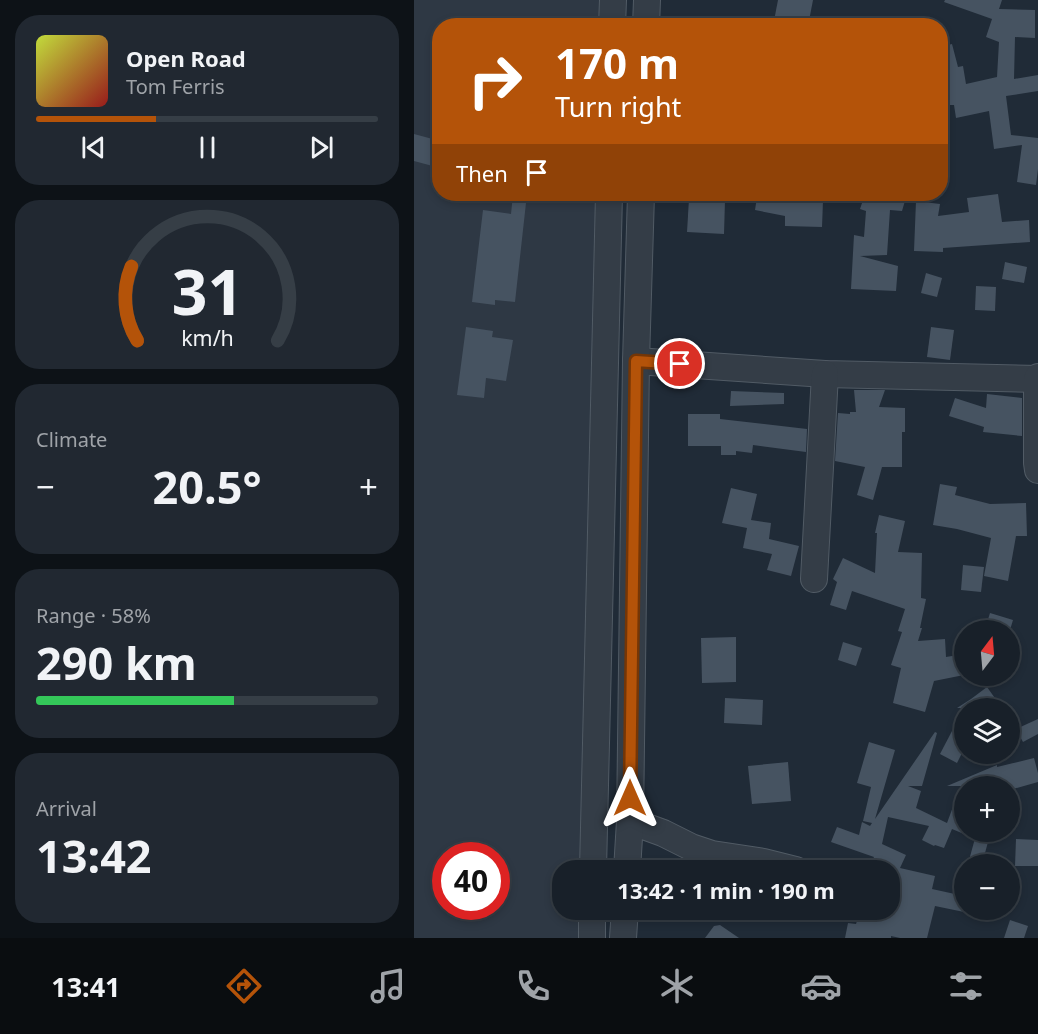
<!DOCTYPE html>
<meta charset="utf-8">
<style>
:root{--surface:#182029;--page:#212831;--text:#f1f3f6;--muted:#9fa3a8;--line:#363e46;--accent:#b45309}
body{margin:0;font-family:"Noto Sans",sans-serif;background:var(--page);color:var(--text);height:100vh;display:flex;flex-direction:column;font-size:22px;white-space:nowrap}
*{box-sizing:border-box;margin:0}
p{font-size:20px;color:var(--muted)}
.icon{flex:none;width:33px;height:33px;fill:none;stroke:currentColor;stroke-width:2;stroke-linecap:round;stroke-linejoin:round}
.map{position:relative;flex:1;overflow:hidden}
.details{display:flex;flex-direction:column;gap:15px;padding:15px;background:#0d1217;width:414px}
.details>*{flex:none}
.top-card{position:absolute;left:18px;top:18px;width:516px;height:183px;border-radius:24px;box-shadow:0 3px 9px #0003,0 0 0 2px var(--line);background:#b45309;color:#fff;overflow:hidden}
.needle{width:39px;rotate:16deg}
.fabs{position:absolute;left:540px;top:620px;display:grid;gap:12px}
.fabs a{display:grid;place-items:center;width:66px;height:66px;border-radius:50%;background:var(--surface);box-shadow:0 3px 9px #0003,0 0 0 2px var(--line);font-size:30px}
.speed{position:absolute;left:18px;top:842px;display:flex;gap:12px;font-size:30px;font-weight:700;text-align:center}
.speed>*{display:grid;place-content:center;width:78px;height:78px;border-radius:50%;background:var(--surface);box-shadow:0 3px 9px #0003,0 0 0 2px var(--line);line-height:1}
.speed .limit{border:9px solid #d22;background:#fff;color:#111}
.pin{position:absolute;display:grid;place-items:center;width:51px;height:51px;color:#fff;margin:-26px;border:3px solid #fff;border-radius:50%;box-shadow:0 2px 6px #0007}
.me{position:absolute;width:66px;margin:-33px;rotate:0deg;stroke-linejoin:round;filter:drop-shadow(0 0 4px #0008)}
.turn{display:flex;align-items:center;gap:21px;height:126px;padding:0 24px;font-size:27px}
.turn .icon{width:78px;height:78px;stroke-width:2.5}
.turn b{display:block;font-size:42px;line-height:51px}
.then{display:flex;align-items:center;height:57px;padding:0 24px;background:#0003;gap:12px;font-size:22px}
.big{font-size:45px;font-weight:700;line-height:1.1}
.details .widget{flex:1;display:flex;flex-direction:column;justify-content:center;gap:9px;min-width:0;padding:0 21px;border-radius:24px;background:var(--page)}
.details .dial{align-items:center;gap:0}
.dial svg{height:156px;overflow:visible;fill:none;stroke:var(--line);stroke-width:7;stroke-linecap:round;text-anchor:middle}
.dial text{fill:var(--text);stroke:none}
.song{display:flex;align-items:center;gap:18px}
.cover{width:72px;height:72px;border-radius:9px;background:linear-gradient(135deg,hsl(70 70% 55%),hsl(0 70% 35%))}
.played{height:6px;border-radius:3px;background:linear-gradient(90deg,var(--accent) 35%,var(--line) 35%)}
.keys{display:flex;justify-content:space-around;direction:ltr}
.heat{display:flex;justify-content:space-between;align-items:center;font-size:33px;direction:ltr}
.charge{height:9px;border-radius:4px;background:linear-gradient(90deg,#34c759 58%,var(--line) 0)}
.trip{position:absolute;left:138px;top:860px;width:348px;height:60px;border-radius:24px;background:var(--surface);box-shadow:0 3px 9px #0003,0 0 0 2px var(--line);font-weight:700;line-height:60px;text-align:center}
.tabs{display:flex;height:96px;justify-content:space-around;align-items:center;background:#0a0d10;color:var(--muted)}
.tabs .icon{width:42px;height:42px}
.tabs .current{color:var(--accent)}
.tabs b{font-size:27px;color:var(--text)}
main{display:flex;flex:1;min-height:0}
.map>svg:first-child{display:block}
.airport{fill:#2e3844;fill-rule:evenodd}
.building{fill:#465361}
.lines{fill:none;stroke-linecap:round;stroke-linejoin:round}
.minor-casing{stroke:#515b65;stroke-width:28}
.minor{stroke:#343d47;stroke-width:26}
.route-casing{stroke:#753606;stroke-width:15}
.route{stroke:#b45309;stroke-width:10}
</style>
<main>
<section class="details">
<div class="widget">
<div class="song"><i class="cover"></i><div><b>Open Road</b><p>Tom Ferris</p></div></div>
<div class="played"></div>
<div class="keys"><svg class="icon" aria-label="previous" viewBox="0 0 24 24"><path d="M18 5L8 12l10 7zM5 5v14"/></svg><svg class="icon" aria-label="pause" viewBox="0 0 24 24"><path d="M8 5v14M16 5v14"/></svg><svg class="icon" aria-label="next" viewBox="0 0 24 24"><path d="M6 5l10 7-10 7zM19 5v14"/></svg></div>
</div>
<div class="widget dial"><svg viewBox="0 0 100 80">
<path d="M14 69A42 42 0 1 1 86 69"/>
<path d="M14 69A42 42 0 0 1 11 31" stroke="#b45309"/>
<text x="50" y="56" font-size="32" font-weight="700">31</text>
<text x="50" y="72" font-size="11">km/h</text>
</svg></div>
<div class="widget"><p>Climate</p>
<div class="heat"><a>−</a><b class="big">20.5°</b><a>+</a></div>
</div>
<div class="widget"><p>Range · 58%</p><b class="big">290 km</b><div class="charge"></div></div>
<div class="widget"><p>Arrival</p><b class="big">13:42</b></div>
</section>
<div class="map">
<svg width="624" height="938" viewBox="0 0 624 938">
<rect width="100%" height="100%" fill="#202b37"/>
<path class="airport" d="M0,0h207l-1,25 -180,1v168h177l-12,676h-43v39h42l-1,29h-189zM32,855h50v51h-50z"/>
<g class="building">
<polygon points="364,0 399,0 394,26 359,26"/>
<polygon points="531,0 588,0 585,9 621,10 621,38 601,37 600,79 624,75 624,91 592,96 597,135 624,138 624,169 622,185 603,182 608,145 580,149 575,111 542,118 540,105 534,105 526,67 526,47 538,44 544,67 549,66 552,84 583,77 585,42 572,37 578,19 530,2"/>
<polygon points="0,134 26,141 26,168 0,161"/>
<polygon points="99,194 113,194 101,302 81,300 81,305 58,302 69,210 97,214"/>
<polygon points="361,194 375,194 375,200 409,201 408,227 371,226 371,216 341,210 343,197 361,201"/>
<polygon points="451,194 493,194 488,211 476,210 473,255 446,256 484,266 482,291 437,289 440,235 450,237 452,211 446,209"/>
<polygon points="584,194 588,222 615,220 616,242 529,248 529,252 500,251 502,201 526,204 524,216 555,212 553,198"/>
<polygon points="275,199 311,200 310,234 273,232"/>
<polygon points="591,262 613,267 610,283 588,279"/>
<polygon points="512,273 528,278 523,297 507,293"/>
<polygon points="562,286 582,287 581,311 561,310"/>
<polygon points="52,327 79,331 78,337 99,340 92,381 72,378 70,398 43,395"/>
<polygon points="517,327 540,330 536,360 513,357"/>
<polygon points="440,390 471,390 465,407 491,408 491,432 488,432 488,467 468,467 459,500 443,495 451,467 421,461 424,413 436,414 436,412 442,412"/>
<polygon points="317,391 370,393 370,404 316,406"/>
<polygon points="573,394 608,398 608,436 569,432 570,427 535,416 541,398 572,408"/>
<polygon points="274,414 306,414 306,419 393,429 392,452 339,445 338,453 322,451 322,455 307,455 307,446 274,446"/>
<polygon points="526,484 543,487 541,495 576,504 612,503 613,536 602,536 594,581 570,576 577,538 543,529 519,525"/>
<polygon points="317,488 343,494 337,520 357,523 355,539 385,546 377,576 353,570 358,554 329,548 333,528 308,523"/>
<polygon points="465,515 491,521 484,552 508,553 507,598 512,599 506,628 508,628 504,641 531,639 532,657 550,654 550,675 520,681 511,712 479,703 487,668 477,665 488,632 484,631 491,609 438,591 432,610 416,605 423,582 419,579 429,558 461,573 463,533 461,533"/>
<polygon points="549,565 570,567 567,592 547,590"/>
<polygon points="576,613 599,620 596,630 586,630 572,626"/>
<polygon points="322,637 322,682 288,683 287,638"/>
<polygon points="429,642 448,648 442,666 424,660"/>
<polygon points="573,687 588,708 543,708 557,699"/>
<polygon points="311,698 349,700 348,725 310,723"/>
<polygon points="624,719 624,734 609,742 602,729"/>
<polygon points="538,731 550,737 550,749 543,763 526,754"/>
<polygon points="521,732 523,733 508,786 494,786 507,791 502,808 533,823 540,804 550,808 550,834 538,829 530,848 521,845 520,846 508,840 515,826 474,817 468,844 492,855 486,868 521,876 518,889 550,896 550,912 521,906 513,938 486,938 477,936 477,938 431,938 434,923 442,924 447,909 467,909 476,911 476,870 454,870 460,857 417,842 423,827 445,835 448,822 456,826 458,823 449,821 457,787 443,783 455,742 481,750 461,819"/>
<polygon points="620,758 624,773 624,782 599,789 599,786 533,786 583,765 583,767"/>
<polygon points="374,762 377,801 338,804 334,766"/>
<polygon points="563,831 577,831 568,864 554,864"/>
<polygon points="602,839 624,840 624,866 601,866"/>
<polygon points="596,920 614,926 610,938 590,938"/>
<polygon points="306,925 325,938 291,938 300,926"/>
</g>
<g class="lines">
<g class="minor-casing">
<g id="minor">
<polyline points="198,26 199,0"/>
<polyline points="232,26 233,0"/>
<polyline points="222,361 411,374 624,379"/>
<polyline points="624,377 623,379 623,463 624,470"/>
<polyline points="400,579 411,374"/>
<polyline points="216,821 249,833 277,847 298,854 350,862 382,870"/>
<polyline points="179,870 195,194"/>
<polyline points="213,870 216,821 222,361 227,194"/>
<polyline points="178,938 178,909"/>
<polyline points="209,938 211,909"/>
</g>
</g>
<use href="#minor" class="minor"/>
</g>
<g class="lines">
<g class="route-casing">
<polyline id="route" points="216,798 222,361 266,364"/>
</g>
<use href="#route" class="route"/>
</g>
</svg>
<div class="fabs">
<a><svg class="needle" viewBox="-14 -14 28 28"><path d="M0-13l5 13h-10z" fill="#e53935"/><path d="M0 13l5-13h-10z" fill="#9fa3a8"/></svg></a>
<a><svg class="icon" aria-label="layers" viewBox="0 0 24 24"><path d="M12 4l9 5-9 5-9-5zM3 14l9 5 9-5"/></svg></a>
<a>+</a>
<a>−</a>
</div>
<div class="speed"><div class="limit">40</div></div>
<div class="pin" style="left:266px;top:364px;background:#d93025"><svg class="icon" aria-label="arrive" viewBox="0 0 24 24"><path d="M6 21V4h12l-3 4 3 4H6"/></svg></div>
<svg class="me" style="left:216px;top:798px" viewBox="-20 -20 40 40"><path d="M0-17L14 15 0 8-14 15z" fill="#b45309" stroke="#fff" stroke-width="4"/></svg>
<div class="trip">13:42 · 1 min · 190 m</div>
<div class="top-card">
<div class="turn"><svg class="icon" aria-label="right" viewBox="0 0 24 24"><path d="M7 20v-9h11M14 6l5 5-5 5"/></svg><div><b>170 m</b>Turn right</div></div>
<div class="then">Then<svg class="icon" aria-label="arrive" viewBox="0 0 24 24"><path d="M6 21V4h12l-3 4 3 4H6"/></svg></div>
</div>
</div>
</main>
<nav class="tabs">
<b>13:41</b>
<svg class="icon current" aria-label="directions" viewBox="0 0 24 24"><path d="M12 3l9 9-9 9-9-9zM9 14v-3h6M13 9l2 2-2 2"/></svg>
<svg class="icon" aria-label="music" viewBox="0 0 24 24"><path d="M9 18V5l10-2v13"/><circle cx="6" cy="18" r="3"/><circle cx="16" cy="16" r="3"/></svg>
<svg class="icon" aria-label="phone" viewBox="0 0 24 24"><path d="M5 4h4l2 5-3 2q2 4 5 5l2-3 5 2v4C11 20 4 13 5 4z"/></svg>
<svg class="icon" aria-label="climate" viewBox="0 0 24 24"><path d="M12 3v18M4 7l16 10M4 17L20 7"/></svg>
<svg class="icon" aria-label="car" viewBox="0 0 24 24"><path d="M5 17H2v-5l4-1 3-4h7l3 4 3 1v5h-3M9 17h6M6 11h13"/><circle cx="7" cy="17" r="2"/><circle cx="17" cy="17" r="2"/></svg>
<svg class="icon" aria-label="filters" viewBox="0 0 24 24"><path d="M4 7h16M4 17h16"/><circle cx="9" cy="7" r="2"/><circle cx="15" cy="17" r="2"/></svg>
</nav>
